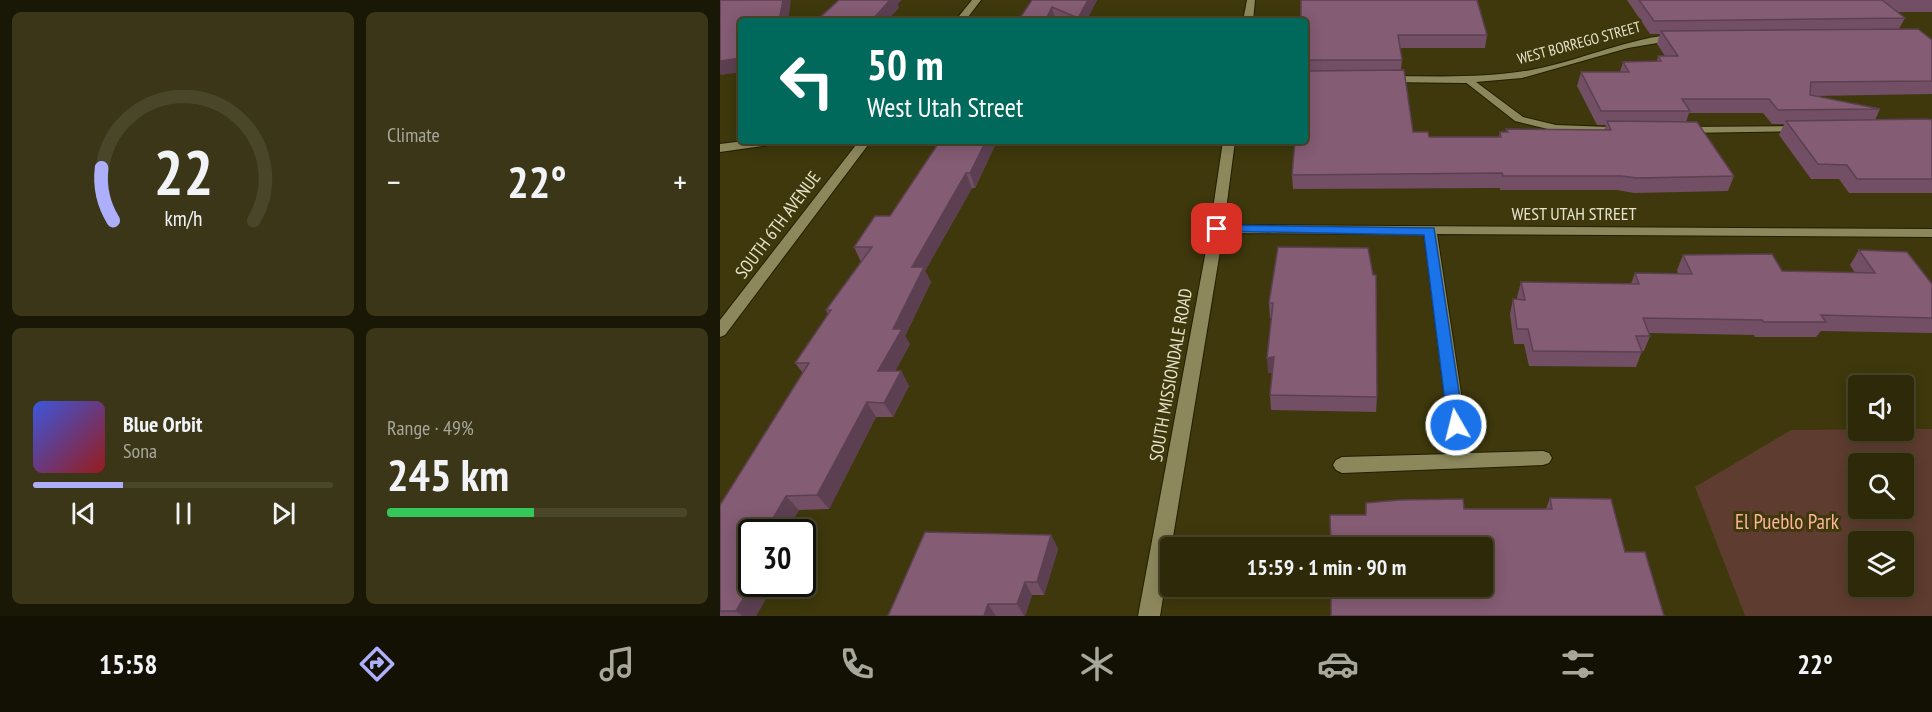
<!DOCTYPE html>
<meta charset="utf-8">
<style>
:root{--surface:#2e2a09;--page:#3a3617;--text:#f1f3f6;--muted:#a7a79c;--line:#49462a;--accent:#adaffb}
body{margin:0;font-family:"PT Sans Narrow",sans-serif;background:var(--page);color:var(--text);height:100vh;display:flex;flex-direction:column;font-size:22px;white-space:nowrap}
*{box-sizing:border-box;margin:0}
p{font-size:20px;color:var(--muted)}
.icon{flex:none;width:33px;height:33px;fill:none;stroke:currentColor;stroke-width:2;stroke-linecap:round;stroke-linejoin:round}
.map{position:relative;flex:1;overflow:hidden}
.panel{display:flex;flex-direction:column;gap:12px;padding:12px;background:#191705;width:720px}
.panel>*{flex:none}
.top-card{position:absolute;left:18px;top:18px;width:570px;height:126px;border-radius:6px;box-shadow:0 3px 15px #0003,0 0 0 2px var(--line);background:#00695c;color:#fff;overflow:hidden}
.tools{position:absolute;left:1128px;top:375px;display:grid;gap:12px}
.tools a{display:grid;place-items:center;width:66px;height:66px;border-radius:6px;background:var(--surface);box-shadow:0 3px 15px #0003,0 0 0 2px var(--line);font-size:30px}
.speed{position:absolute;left:18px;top:519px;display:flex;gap:12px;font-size:30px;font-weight:700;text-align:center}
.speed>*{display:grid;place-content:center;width:78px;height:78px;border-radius:50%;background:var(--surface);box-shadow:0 3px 15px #0003,0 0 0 2px var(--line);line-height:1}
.speed .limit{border:3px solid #111;border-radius:9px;background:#fff;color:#111}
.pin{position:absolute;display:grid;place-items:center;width:51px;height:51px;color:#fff;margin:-26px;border-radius:12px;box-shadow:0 3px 9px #0006}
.me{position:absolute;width:66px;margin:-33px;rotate:352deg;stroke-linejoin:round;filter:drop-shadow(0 0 4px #0008)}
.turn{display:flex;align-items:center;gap:21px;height:126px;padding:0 30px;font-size:27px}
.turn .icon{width:78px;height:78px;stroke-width:2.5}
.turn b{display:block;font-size:42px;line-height:51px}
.big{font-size:45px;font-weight:700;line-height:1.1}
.panel .tile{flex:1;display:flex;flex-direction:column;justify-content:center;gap:9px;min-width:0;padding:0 21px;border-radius:9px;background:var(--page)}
.panel .dial{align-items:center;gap:0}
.dial svg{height:156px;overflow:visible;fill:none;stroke:var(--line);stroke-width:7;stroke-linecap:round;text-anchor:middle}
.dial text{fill:var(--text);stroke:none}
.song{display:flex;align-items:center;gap:18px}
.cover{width:72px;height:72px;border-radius:9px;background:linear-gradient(135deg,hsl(230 70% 55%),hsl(0 70% 35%))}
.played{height:6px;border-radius:3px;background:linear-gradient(90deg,var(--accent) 30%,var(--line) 30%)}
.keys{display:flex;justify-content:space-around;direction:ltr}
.heat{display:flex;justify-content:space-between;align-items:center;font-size:33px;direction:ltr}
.charge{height:9px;border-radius:4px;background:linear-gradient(90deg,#34c759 49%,var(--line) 0)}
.panel .tiles{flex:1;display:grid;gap:12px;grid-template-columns:repeat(2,1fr)}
.trip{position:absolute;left:440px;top:537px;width:333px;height:60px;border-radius:6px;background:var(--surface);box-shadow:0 3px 15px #0003,0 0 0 2px var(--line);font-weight:700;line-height:60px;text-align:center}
.tab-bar{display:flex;height:96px;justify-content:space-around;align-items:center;background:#121104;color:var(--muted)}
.tab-bar .icon{width:42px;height:42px}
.tab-bar .current{color:var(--accent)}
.tab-bar b{font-size:27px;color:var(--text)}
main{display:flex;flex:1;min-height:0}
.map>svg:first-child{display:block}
.green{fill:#5e3c2f;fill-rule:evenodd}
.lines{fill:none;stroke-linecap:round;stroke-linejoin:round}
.service-casing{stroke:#231f00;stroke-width:2}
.minor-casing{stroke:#231f00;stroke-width:2}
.tertiary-casing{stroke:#231f00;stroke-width:2}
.service{fill:#8d885c;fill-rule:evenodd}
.minor{fill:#8d885c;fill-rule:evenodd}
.tertiary{fill:#8d885c;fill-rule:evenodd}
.wall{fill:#724f64}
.shaded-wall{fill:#5c4051}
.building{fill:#845c74;stroke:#5c4051;stroke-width:1.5}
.route{fill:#1a73e8;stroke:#114b97;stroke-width:1.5}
.labels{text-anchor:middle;stroke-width:6;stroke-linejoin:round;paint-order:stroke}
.far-street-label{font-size:15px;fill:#e7e4cd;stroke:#3e380c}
.street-label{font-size:18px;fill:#e7e4cd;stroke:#3e380c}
.near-park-label{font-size:21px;fill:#fab599;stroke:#3e380c}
</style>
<main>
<section class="panel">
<div class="tiles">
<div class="tile dial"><svg viewBox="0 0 100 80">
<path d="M14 69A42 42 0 1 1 86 69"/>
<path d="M14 69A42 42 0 0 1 8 42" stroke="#adaffb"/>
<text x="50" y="56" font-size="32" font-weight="700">22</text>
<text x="50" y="72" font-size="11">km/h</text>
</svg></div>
<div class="tile"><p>Climate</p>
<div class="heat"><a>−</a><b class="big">22°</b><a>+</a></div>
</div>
<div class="tile">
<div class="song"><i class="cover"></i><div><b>Blue Orbit</b><p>Sona</p></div></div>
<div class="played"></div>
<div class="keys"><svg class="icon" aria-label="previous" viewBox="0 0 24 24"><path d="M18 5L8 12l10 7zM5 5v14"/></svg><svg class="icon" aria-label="pause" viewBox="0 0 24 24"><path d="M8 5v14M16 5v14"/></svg><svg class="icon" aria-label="next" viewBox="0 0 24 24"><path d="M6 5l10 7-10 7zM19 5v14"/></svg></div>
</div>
<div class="tile"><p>Range · 49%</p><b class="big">245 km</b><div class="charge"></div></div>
</div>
</section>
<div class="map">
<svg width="1212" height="616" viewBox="0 0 1212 616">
<rect width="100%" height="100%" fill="#3e380c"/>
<path class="green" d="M1184,429h28v187h-187l-50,-129 96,-57zM1138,464h46v44h-46zM1138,542h46v44h-46z"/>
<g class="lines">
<g class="service-casing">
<g id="service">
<polygon points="748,76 803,117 836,125 889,127 895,130 889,133 836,131 795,121 744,81 743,79"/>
<polygon points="1081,126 1085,127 1085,131 964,133 958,130 964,127"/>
<polygon points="24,141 55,141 49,145 0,152 0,144"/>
</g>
</g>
<g class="minor-casing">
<g id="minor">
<polygon points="527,0 535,0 533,21 523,21"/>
<path d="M958,34l3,1v4l-53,9 -106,30 -58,5 -78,-1 -5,-3 5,-3c50,0 101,3 150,-7 49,-10 92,-31 142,-35z"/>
<polygon points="503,141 515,141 504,225 1212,229 1212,237 717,234 750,453 823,451 829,453 832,458 829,463 823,465 622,473 616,470 613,465 616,460 622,457 732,454 704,234 503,233 440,616 418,616 490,229"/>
</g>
</g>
<g class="tertiary-casing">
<g id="tertiary">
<polygon points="252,0 261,0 245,21 235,21"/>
<polygon points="139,141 151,141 5,335 0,337 0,320"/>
</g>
</g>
<use href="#service" class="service"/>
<use href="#minor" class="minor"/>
<use href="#tertiary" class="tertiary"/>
</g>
<g class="wall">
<polygon points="312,0 377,0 366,21 339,21 335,19 334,21 298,21"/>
<polygon points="907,0 1212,0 1212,12 1176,12 1185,18 1179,29 1212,40 1212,94 1094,96 1160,109 1155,120 1212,120 1212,193 1129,193 1119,179 1091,179 1059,135 1064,124 1052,124 1043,113 969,113 966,122 1014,176 1008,191 914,193 897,190 780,190 780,188 573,189 572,175 585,141 585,21 767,35 765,48 680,48 682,60 681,70 693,132 709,137 779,137 780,132 786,132 786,129 884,130 886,125 877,125 857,86 861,72 900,72 903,62 937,61 938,56 945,56 937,44 940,34 930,34"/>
<polygon points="220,141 277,141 255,188 252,188 205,271 211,282 185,336 190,344 175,371 181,371 189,386 173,417 156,417 109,509 79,510 32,584 54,584 36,616 0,616 0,505 83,373 75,363 108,314 106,310 141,262 134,247 170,216"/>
<polygon points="558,247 657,397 656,412 551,410 550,395 552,373 548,373 551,318 550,318 549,303"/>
<polygon points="1139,250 1212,284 1212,333 1101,331 1096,337 1035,337 1034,335 929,333 930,336 924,351 922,351 916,367 809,366 804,344 794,344 790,314 793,299 798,300 797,297 801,282 911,284 915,273 958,274 957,270 963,255 1062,271 1135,273 1130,265"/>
<polygon points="830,498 905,552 944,616 645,515 646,503 744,509 826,509"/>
<polygon points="331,535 338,549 324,595 312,595 305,616 168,616"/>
</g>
<g class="shaded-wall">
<polygon points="63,0 71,0 68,21 59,21"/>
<polygon points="170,0 182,0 178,4 179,8 167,21 151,21"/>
<polygon points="368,0 377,0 366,21 359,21 358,18"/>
<polygon points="332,7 335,19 334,21 325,21"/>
<polygon points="21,58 21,72 1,75 0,73 0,61"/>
<polygon points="266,141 277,141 255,188 250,173"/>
<polygon points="246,173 252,188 205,271 211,282 185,336 190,344 167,386 158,371 173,329 192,267"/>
<polygon points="554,357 555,372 548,373 547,358"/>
<polygon points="181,371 189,386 173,417 164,403"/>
<polygon points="147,402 156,417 109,509 97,495"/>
<polygon points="66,496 79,510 66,532 45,532"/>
<polygon points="331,535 338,549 324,595 317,582"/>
<polygon points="32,555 32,575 24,567"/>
<polygon points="305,582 312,595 305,616 304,616 297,604"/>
<polygon points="32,584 54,584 36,616 22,616 16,611"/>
<polygon points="268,604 276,616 264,616"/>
</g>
<g class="building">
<polygon points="0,0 63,0 59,21 21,21 21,58 0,61"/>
<polygon points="119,0 170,0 151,21 96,21"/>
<polygon points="312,0 368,0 358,18 332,7 325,21 298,21"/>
<polygon points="581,0 757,0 767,35 678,35 682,60 585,60 585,21 581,21"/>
<polygon points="919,0 1162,0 1185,18 934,21"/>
<polygon points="1198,29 1212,40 1212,81 1091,82 1090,95 1160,109 1058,110 1049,99 962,99 970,111 881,111 861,72 909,72 903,62 941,61 938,56 958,56 941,31"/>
<polygon points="684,70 693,132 708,132 709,137 781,137 780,132 788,132 786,129 891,130 887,121 977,122 1014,176 918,178 901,176 783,176 782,173 572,175 575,141 585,141 585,71"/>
<polygon points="1208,119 1212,120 1212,179 1137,179 1127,165 1098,164 1066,121"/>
<polygon points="220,141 266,141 250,173 246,173 192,267 204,267 173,329 182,329 158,371 181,371 164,403 147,402 97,495 66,496 45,532 32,532 32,555 24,567 32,567 32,584 16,611 0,611 0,505 89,363 75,363 111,310 106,310 152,247 134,247 155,216 170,216"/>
<polygon points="558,247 648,248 653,275 656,275 657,397 550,395 554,357 547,358 553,303 549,303"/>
<polygon points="1139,250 1187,252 1212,284 1212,318 1101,315 1106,322 1044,322 1042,320 923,318 930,336 916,336 922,352 813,351 808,329 797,329 793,299 805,300 801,282 919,284 915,273 972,274 963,255 1052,254 1062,271 1155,273"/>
<polygon points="830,498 891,499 905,552 925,552 944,616 611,616 611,586 762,586 762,548 611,548 610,515 646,515 646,503 679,500 743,499 744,509 832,509"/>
<polygon points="205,532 331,535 317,582 305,582 297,604 268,604 264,616 168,616"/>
</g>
<polygon class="route" points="497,225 714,228 744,425 741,430 736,431 730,430 728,425 704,235 492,231 492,226"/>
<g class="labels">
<g class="far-street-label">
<text transform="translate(859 43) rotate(-15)" y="5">WEST BORREGO STREET</text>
</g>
<g class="street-label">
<text x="854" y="220">WEST UTAH STREET</text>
<text transform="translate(58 225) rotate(-53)" y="6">SOUTH 6TH AVENUE</text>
<text transform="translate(451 375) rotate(-80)" y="6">SOUTH MISSIONDALE ROAD</text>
</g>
<g class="near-park-label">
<text x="1067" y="529">El Pueblo Park</text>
</g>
</g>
</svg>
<div class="tools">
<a><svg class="icon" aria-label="sound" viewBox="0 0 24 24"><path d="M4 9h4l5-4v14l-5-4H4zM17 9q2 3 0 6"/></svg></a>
<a><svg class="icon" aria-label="search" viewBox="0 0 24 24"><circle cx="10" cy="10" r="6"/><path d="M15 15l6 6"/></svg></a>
<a><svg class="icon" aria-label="layers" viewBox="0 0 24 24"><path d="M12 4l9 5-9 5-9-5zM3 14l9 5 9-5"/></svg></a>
</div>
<div class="speed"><div class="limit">30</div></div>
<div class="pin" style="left:497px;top:229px;background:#d93025"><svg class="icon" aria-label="arrive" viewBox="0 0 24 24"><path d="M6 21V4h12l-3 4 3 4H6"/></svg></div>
<svg class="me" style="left:736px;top:425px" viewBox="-20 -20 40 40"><circle r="17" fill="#1a73e8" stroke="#fff" stroke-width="3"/><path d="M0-11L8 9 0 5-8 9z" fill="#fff"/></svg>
<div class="trip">15:59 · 1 min · 90 m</div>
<div class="top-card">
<div class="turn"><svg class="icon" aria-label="left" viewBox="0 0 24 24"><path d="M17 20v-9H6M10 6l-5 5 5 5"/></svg><div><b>50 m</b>West Utah Street</div></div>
</div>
</div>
</main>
<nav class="tab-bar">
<b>15:58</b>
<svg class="icon current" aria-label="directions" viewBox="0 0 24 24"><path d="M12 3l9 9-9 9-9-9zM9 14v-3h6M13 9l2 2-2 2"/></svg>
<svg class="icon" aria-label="music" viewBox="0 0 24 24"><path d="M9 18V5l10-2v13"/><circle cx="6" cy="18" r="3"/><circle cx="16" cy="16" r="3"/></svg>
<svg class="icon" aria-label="phone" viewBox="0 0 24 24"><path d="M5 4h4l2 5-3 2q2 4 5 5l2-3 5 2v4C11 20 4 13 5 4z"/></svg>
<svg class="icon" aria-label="climate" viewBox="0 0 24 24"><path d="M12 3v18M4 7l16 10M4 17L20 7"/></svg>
<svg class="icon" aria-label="car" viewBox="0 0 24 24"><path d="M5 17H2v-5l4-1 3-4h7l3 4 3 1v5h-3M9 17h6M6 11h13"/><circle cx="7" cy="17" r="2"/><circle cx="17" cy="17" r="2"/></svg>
<svg class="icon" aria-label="filters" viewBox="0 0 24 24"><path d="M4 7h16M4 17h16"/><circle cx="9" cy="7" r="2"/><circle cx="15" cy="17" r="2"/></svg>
<b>22°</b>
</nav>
